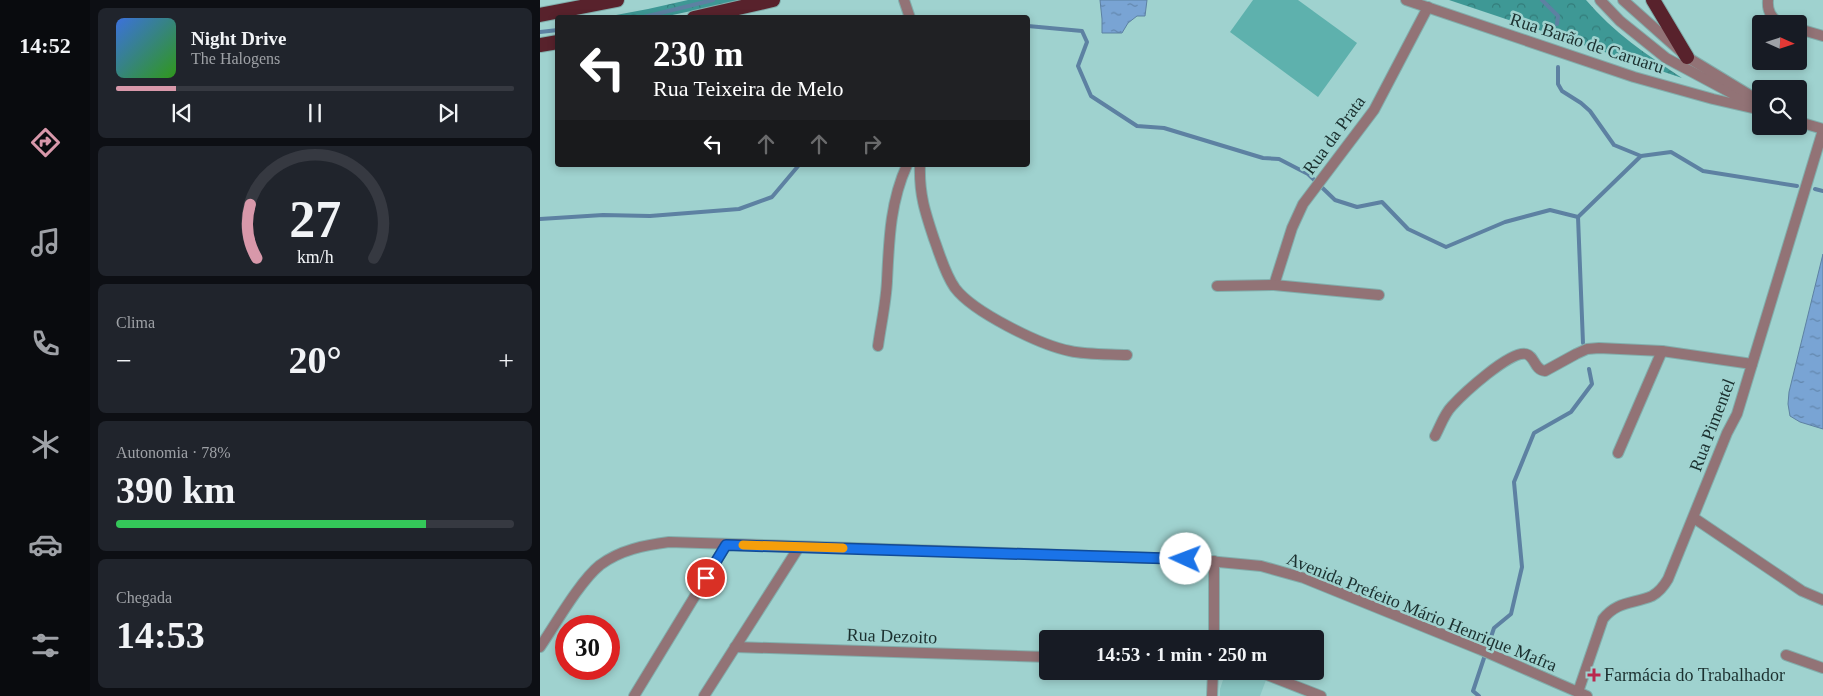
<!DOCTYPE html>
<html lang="pt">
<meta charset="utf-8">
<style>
:root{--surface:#171b24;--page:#20242c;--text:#f1f3f6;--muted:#9ea1a6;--line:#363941;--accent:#d898aa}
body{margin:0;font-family:"Times New Roman",serif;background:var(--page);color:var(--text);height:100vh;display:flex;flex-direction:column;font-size:19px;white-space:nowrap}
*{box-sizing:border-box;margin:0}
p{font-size:16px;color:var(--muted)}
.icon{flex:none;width:28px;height:28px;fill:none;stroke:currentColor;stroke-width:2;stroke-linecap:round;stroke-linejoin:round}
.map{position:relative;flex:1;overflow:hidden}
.details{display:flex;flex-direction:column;gap:8px;padding:8px;background:#0d0f14;width:450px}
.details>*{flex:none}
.guide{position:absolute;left:15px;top:15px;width:475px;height:152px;border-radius:5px;box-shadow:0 2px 8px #0003;background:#202124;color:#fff;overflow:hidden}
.needle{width:32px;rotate:93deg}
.buttons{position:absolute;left:1212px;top:15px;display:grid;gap:10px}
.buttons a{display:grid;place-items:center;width:55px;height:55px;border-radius:5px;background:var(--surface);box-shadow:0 2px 8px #0003;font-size:25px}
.speed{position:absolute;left:15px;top:615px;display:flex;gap:10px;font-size:25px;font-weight:700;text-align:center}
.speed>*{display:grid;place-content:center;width:65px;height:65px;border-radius:50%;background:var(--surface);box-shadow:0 2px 8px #0003;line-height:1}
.speed .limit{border:8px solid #d22;background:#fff;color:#111}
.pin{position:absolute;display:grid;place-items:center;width:42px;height:42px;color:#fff;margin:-21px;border:2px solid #fff;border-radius:50%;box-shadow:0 1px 5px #0007}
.me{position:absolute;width:55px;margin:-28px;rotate:272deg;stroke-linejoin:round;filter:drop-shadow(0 0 4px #0008)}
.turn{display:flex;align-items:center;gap:18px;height:105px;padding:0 15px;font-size:22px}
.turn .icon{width:65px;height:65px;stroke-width:2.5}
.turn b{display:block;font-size:35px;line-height:42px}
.lanes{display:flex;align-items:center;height:48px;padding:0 15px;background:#0003;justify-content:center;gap:25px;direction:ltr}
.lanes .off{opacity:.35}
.big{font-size:38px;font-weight:600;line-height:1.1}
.details .card{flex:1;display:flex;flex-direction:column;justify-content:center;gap:8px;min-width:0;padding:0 18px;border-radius:8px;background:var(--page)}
.details .dial{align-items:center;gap:0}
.dial svg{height:130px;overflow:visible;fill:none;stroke:var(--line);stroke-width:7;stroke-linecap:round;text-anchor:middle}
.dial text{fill:var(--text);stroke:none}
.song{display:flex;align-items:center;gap:15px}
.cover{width:60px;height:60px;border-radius:8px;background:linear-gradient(135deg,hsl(220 70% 55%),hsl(110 70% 35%))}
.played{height:5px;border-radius:2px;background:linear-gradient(90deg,var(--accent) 15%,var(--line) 15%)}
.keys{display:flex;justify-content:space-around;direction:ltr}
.heat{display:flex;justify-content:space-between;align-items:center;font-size:28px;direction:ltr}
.charge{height:8px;border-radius:4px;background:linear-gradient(90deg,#34c759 78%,var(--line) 0)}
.trip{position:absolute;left:499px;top:630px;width:285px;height:50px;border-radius:5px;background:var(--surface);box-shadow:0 2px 8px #0003;font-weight:600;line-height:50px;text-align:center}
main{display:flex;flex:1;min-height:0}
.tab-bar{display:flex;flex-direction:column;width:90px;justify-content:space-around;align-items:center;background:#090b0e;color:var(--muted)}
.tab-bar .icon{width:35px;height:35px}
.tab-bar .current{color:var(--accent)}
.tab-bar b{font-size:22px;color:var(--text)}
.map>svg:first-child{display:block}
.built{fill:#89c5c2}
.forest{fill:url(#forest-crowns)}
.pitch{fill:#5eb1ad}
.water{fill:url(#water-ripples);stroke:#5d81a2}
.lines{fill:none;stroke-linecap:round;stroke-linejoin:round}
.stream{stroke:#5d81a2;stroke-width:4}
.minor-casing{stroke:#82aeac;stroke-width:12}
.tertiary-casing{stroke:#82aeac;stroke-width:12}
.trunk-casing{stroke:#82aeac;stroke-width:16}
.minor{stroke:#927376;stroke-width:10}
.tertiary{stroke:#927376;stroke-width:10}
.trunk{stroke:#58222c;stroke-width:14}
.route-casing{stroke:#114b97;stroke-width:12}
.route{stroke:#1a73e8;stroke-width:9}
.slow{stroke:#f59e0b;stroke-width:9}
.poi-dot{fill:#b9294e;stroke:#9fd2cf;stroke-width:2}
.labels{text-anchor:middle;stroke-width:5;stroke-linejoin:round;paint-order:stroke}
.street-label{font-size:18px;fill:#1b302f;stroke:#9fd2cf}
.poi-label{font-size:18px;fill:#1b302f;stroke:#9fd2cf;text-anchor:start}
</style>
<main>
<nav class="tab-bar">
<b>14:52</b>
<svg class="icon current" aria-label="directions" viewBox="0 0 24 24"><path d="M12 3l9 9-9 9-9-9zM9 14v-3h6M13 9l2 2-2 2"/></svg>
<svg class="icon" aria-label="music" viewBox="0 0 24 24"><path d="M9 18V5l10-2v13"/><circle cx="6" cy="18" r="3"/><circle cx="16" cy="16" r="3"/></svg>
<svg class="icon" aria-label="phone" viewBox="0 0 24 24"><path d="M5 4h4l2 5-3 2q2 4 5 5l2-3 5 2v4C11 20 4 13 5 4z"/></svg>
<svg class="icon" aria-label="climate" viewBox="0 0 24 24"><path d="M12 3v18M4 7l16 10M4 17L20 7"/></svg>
<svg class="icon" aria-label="car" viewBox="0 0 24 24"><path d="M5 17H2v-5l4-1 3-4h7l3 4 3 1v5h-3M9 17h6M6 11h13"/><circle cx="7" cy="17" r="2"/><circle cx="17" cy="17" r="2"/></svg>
<svg class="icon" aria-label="filters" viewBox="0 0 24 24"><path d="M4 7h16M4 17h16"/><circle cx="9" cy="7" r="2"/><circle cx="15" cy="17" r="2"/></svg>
</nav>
<section class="details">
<div class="card">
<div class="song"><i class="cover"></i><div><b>Night Drive</b><p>The Halogens</p></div></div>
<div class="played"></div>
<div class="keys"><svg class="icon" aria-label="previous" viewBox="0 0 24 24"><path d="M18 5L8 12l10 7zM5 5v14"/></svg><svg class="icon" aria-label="pause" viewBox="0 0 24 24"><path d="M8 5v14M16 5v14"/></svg><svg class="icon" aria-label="next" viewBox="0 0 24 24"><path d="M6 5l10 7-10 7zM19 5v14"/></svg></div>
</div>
<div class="card dial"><svg viewBox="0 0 100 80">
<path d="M14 69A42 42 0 1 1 86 69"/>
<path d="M14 69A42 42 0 0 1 10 36" stroke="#d898aa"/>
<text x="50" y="56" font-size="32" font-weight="700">27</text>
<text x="50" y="72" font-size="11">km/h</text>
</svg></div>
<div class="card"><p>Clima</p>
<div class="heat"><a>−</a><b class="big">20°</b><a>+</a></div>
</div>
<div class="card"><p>Autonomia · 78%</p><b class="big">390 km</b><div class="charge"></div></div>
<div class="card"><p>Chegada</p><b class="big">14:53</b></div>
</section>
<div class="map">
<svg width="1283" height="696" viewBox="0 0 1283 696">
<defs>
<pattern id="forest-crowns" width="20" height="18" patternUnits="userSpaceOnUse" patternTransform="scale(1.25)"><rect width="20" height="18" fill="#3e9895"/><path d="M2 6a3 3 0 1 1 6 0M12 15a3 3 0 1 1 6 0" fill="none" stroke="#337c7a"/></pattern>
<pattern id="water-ripples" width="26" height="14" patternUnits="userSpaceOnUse" patternTransform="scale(1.25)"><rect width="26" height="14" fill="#79a4d4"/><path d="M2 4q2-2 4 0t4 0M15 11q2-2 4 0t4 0" fill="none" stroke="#6286ac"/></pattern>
</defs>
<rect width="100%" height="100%" fill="#9fd2cf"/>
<polygon class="built" points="686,671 700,671 726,680 720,696 680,696 680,689"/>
<g class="forest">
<polygon points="148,0 203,0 123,17 60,18 108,9"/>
<path d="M909,0h137c27,32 61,55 96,78z"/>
</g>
<polygon class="pitch" points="713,0 758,0 817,43 778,97 690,32"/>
<g class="water">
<polygon points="560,0 607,0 605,16 597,16 588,23 582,33 562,33 562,19"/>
<polygon points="1283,254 1283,429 1260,422 1250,416 1248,404 1249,392"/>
</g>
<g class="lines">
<g class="stream">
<polyline points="1002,0 1018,16 1017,24"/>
<polyline points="100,18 173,0"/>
<polyline points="488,26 542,31 547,42 538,66 551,96 597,126 624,128 723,158 739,159 768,174 795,200 817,207 842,202 868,229 906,247 965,222 1010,210 1038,217 1101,156 1131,152 1163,171 1257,186"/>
<polyline points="0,32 18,30"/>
<polyline points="1018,67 1018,84 1022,91 1041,103 1050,111 1074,145 1101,156"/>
<polyline points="1275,189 1283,191"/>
<polyline points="1038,217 1043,343"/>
<polyline points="0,219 63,215 110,216 199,209 232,197 259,165"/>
<polyline points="939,696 933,691 954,628 971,614 982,567 974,482 994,433 1031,412 1052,384 1049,369"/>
</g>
<g class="minor-casing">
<g id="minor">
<polyline points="364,0 370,18"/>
<path d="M1228,0c-1,11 3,17 12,24"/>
<polyline points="1259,29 1283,36"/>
<path d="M380,165c-1,29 5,47 14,74 6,16 11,35 21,49 18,24 85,57 115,63 18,4 39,3 57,4"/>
<polyline points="734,285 752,228 763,204 834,110 888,7"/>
<polyline points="677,286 734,285 839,295"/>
<path d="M338,346c3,-22 8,-43 9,-65 2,-40 3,-79 20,-116"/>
<path d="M895,436c5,-9 9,-22 17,-30 10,-11 58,-56 74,-52 9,2 8,16 19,17l31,-17 11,-5 12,-1 63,3 90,13"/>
<polyline points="1078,453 1122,351"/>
<polyline points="1154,518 1262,591 1283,600"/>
<polyline points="674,639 674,561"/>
<path d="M0,647c15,-22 40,-66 60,-82 20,-15 45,-20 69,-23l518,17 74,7 43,12 175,71 108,47"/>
<polyline points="195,647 508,657"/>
<polyline points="1246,655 1283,668"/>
<polyline points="717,671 781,696"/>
<path d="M1038,692l25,-73c14,-18 30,-15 49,-23 7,-4 12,-10 16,-17l59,-146 10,-19 86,-284"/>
<polyline points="94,696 186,545"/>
<polyline points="164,696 259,547"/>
<polyline points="672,696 673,671"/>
</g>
</g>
<g class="tertiary-casing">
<g id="tertiary">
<polyline points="866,0 1094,77 1173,99 1221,110"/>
<polyline points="1060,0 1080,21 1126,58 1210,103"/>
<polyline points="1083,0 1147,57 1221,102"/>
<polyline points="1259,122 1283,129"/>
</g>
</g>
<g class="trunk-casing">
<g id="trunk">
<polyline points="1113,0 1147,57"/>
<polyline points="0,15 77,0"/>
<polyline points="154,18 233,0"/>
<polyline points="0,45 18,42"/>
</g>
</g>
<use href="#minor" class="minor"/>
<use href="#tertiary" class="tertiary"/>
<use href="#trunk" class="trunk"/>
</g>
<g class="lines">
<g class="route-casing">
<polyline id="route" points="166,578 186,545 646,559"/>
</g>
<use href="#route" class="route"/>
<polyline class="slow" points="203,545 303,548"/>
</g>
<path class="poi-dot" d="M1051.5 667.5h5v5h5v5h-5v5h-5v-5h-5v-5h5z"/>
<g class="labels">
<g class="street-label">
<text transform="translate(1047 43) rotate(18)" y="6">Rua Barão de Caruaru</text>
<text transform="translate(794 135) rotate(-54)" y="6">Rua da Prata</text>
<text transform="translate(1172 425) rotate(-69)" y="6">Rua Pimentel</text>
<text transform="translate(882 612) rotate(22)" y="6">Avenida Prefeito Mário Henrique Mafra</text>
<text transform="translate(352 636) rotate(2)" y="6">Rua Dezoito</text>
</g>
<g class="poi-label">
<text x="1064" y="681">Farmácia do Trabalhador</text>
</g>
</g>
</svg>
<div class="buttons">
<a><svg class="needle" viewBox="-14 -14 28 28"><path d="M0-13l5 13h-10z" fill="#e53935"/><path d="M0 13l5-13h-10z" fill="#9ea1a6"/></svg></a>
<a><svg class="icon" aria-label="search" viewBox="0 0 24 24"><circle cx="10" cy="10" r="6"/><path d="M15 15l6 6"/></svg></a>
</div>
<div class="speed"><div class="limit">30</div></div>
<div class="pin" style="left:166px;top:578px;background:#d93025"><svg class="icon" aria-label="arrive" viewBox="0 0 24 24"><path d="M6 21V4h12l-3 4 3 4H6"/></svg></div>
<svg class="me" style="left:646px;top:559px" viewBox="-20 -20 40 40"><circle r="19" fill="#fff"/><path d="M0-13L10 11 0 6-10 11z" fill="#1a73e8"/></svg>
<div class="trip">14:53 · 1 min · 250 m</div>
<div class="guide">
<div class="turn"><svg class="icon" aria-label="left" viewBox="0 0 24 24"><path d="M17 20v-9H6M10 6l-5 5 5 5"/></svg><div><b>230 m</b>Rua Teixeira de Melo</div></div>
<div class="lanes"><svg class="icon" aria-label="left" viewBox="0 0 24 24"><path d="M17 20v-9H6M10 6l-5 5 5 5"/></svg><svg class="icon off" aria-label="ahead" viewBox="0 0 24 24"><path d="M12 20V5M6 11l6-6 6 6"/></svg><svg class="icon off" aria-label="ahead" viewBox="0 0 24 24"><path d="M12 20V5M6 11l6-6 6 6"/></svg><svg class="icon off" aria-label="right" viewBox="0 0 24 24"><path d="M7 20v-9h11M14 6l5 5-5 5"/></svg></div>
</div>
</div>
</main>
